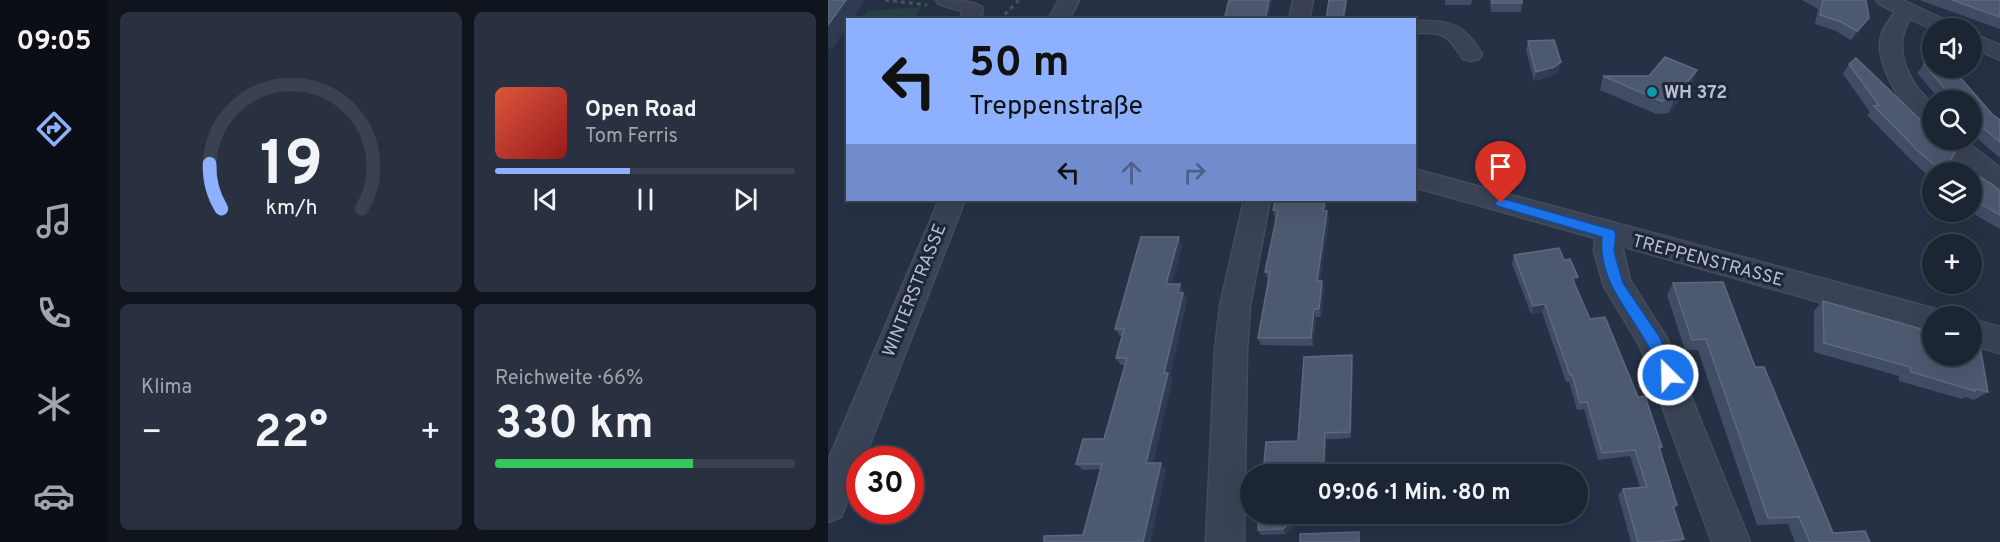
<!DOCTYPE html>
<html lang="de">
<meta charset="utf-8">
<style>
:root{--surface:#1c2534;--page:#293140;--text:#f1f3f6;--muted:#a0a5ac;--line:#3a424f;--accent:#8db0ff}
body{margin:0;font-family:Overpass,sans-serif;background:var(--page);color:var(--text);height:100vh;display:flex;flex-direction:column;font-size:22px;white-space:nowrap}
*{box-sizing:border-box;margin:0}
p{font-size:20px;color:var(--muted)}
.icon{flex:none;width:33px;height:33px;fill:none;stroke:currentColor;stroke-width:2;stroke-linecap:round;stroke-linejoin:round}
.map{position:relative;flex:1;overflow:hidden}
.details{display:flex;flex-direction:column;gap:12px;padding:12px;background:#0f141d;width:720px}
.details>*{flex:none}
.top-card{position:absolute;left:18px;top:18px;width:570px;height:183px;border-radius:0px;box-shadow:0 6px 24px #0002,0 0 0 2px var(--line);background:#8db0ff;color:#111;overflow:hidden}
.fabs{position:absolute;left:1094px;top:18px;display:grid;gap:12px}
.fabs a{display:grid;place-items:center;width:60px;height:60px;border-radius:50%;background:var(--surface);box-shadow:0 6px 24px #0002,0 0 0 2px var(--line);font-size:30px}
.speed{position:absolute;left:18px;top:446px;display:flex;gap:12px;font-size:30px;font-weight:700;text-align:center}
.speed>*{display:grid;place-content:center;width:78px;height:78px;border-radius:50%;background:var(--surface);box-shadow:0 6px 24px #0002,0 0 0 2px var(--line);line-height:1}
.speed .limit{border:9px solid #d22;background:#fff;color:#111}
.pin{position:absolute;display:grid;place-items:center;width:51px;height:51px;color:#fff;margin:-62px -26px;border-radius:50% 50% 50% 0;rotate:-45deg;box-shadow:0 0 6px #0007}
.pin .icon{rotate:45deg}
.me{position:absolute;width:66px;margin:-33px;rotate:337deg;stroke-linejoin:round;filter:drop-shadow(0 0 4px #0008)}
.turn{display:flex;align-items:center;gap:21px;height:126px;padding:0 24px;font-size:27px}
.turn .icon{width:78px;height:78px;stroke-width:2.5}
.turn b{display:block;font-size:42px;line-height:51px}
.lanes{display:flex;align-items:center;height:57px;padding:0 24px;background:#0003;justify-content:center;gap:30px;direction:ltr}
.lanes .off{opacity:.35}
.big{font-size:45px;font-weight:700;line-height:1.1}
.details .card{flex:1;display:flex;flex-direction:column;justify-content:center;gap:9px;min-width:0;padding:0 21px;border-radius:9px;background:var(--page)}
.details .dial{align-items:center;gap:0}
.dial svg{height:156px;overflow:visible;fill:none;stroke:var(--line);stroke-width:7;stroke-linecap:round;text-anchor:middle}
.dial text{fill:var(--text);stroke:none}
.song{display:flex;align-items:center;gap:18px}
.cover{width:72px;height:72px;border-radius:9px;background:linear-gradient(135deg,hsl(10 70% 55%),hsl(0 70% 35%))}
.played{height:6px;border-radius:3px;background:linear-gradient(90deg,var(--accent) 45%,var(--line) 45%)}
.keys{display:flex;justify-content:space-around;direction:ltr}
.heat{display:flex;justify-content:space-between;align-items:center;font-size:33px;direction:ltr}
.charge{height:9px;border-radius:4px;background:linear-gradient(90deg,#34c759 66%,var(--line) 0)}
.details .tiles{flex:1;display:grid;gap:12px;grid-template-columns:repeat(2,1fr)}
.trip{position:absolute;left:412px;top:464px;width:348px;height:60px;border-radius:30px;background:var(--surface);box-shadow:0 6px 24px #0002,0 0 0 2px var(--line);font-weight:700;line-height:60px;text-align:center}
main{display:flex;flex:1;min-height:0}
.tabs{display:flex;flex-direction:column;width:108px;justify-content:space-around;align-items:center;background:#0b0f15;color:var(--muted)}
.tabs .icon{width:42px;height:42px}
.tabs .current{color:var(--accent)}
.tabs b{font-size:27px;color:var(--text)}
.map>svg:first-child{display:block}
.green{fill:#284147}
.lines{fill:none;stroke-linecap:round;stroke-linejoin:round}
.minor-casing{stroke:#444c5e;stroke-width:3}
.path{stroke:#415a5e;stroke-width:3;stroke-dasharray:4 4;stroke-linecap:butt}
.minor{fill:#3a4355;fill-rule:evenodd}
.wall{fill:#404d64}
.shaded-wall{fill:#303c53}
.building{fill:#4d596f;stroke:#5e697e;stroke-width:1.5}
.route{fill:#1a73e8;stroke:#114b97;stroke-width:1.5}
.culture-dot{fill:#0f9aa8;stroke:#1f283b;stroke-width:2}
.labels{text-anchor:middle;stroke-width:6;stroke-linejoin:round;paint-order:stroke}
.poi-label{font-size:18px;font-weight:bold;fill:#b8bfce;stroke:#1f283b;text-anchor:start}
.street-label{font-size:18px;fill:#b8bfce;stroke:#1f283b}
</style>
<main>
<nav class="tabs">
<b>09:05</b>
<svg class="icon current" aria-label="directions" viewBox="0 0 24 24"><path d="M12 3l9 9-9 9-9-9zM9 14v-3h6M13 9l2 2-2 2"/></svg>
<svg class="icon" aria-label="music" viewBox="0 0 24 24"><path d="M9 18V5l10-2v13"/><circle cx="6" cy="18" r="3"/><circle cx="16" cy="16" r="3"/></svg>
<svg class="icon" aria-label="phone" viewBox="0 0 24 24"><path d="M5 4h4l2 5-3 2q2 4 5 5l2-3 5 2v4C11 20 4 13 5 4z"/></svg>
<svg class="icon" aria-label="climate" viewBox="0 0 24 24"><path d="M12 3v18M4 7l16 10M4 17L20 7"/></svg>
<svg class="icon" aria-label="car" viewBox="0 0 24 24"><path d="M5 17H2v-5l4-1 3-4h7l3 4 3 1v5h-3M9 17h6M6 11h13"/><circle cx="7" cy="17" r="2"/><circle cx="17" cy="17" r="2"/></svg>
</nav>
<section class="details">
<div class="tiles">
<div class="card dial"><svg viewBox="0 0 100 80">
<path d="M14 69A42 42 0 1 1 86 69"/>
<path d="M14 69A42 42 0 0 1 8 46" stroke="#8db0ff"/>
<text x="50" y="56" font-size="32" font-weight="700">19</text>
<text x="50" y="72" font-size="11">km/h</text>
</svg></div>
<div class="card">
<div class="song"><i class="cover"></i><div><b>Open Road</b><p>Tom Ferris</p></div></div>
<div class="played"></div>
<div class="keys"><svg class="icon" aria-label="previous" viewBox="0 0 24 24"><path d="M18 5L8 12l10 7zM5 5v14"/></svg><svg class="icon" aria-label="pause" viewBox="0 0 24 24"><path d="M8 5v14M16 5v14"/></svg><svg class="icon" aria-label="next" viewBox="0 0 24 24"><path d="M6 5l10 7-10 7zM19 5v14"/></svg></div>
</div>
<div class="card"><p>Klima</p>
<div class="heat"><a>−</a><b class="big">22°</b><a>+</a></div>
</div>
<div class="card"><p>Reichweite · 66%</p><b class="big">330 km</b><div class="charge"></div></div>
</div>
</section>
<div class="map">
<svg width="1172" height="542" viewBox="0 0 1172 542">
<rect width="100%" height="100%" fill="#263146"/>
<polygon class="green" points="93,7 86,19 34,19 40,11"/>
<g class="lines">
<g class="minor-casing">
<g id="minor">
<path d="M108,0c14,0 38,0 47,8l-2,12h-20l1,-9 -23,-7z"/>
<polygon points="231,0 251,0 241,20 220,20"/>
<polygon points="465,0 485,0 481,20 461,20"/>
<path d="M1048,0h26l52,24 3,4 -25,1 -22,-10c-14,22 -8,46 6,67 4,6 12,12 15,19 3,6 1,17 1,24 -23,-6 -53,-60 -52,-84 0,-13 8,-23 15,-33l-16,-8z"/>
<path d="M586,21c36,-1 49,2 68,33l-3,5 -8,2 -8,-2c-16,-25 -19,-27 -49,-26z"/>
<polygon points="1143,33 1172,45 1172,60 1143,47"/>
<polygon points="1109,140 1136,140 1172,168 1172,191 1163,189 1112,146"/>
<polygon points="586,169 1104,308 1115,312 1117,316 1104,316 1104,334 794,246 802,280 840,340 922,542 884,542 812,346 776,286 766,251 767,238 586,187"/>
<polygon points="111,200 137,200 36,459 32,459 32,469 13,517 0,522 0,461"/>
<polygon points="416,200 442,200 422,306 419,350 416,542 378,542 387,350 392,306"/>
<polygon points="1143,319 1172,327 1172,353 1143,345"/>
</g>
</g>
<g class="path">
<polyline points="57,0 99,5"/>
<polyline points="171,20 191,0"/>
</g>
<use href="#minor" class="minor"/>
</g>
<g class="wall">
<polygon points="617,0 644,0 643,5 617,5"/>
<polygon points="662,0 694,0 693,12 663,12"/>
<polygon points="974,0 1038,0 1035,27 1023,40 1008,31 987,24 990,9"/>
<polygon points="1091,0 1172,0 1172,29"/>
<polygon points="700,41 731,71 724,76 706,81 698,50"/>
<polygon points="1104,54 1164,114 1172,120 1172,158 1143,133 1143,100 1112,100 1089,73"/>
<polygon points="1021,64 1123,160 1172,191 1172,229 1144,213 1131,219 1121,212 1143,212 1143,172 1104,172 1104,179 1083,160 1039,115 1042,112 1015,74"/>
<polygon points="869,70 864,84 841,113 828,114 772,90 775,76 821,76"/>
<polygon points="499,200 498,211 501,220 492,281 494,281 496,290 493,317 488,317 485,346 433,345 430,338 440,280 437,272 448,219 447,219 445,210"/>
<polygon points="354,245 344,284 352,284 359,300 342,376 344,380 325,463 338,469 322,542 216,542 255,535 273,469 255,470 248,464 276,439 297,365 293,365 288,358 294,336 292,336 287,329"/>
<polygon points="686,255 747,284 762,319 810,397 834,447 832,450 849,505 846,509 856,539 852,542 803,542 790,495 795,489 812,487 802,456 770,460 756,409 749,410 741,382 738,382 714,312 703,314 684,264"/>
<polygon points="845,283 927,367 1005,533 1042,542 967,542 960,524 929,525 870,350 857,350 839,295"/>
<polygon points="995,301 1160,392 1146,400 1137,397 1134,399 1071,381 1071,376 986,352 986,311"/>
<polygon points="525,362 523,438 470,441"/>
<polygon points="480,513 458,534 433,535 430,530"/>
</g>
<g class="shaded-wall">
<polygon points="18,0 37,0 24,20 20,20 20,26 3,50 0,46 0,25"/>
<polygon points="441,0 444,0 441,20 437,20"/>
<polygon points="518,0 520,0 517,20 515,20"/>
<polygon points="1041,18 1035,27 1023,40 1029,31"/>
<polygon points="733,62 731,71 724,76 706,81 708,72"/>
<polygon points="869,70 864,84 841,113 846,99"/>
<polygon points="497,200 499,200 496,220 495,211"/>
<polygon points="1153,204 1144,213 1131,219 1139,212 1143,212 1143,209"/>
<polygon points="499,211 501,220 491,290 489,281"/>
<polygon points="351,237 354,245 342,292 338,284"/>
<polygon points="750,277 746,285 744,278"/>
<polygon points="494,281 496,290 493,317 491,309"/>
<polygon points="352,284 359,300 342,376 344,380 324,469 318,463 336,373 350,292"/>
<polygon points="717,304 714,312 703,314 705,306"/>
<polygon points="486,309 488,317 485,346 483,338"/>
<polygon points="524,355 525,362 523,438 522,432"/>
<polygon points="497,433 499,439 497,474 495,474"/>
<polygon points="333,463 338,469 322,542 315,542"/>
<polygon points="472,513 480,513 458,534 455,529"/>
</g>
<g class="building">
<polygon points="0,0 18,0 0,25"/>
<polygon points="401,0 441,0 437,20 396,20"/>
<polygon points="501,0 518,0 515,20 498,20"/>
<rect x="664" y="0" width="30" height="3"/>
<polygon points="995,0 1038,0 1041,18 1029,31 1013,22 992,15"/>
<polygon points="1124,0 1172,0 1172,17"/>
<polygon points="726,40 733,62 726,67 708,72 700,41"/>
<polygon points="1104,54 1104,68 1124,68 1164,114 1172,120 1172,142 1143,118 1143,100 1126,100 1096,64"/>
<polygon points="837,57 869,70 846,99 833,101 775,76 821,76"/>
<polygon points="1028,58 1104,131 1104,140 1113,140 1127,153 1123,160 1164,184 1172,191 1172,215 1153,204 1143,209 1143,172 1115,172 1090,151 1046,106 1051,105 1021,64"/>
<polygon points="447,200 497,200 495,211 499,211 489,281 494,281 491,309 486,309 483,338 430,338 442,272 437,272 450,210 445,210"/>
<polygon points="313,237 351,237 338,284 352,284 350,292 355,293 336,373 340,373 318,463 333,463 315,542 216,542 216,536 255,535 274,464 248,464 255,439 276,439 299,358 288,358 296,329 287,329"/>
<polygon points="731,248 736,260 742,259 750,277 744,278 762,319 777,317 810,397 817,396 834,447 831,447 849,505 845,506 856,539 825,542 810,542 795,489 819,487 807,450 774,453 759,402 752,403 744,374 742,375 717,304 705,306 686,255"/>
<polygon points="895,282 927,367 936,367 1005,533 1037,531 1042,542 982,542 971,517 940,518 878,339 864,340 845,283"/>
<polygon points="995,301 1104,332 1104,356 1143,356 1143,343 1152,346 1160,392 1148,389 1147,391 1083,372 1082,367 996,343"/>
<polygon points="524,355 522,432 497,433 495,474 435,474 438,442 470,441 476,357"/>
<polygon points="431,513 472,513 455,529 430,530"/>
<polygon points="531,532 531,542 472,542 472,534"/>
</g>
<path class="route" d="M673,198l113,32 2,4 -2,17 9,32 36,53 17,39 -2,5 -6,2 -5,-2c-6,-12 -10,-26 -17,-38 -20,-35 -48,-63 -44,-105l-105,-31 -2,-3 2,-3z"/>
<circle class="culture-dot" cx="824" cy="92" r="6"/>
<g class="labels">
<g class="poi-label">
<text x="836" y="98">WH 372</text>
</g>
<g class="street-label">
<text transform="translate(880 260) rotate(15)" y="6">TREPPENSTRASSE</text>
<text transform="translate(86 290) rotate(-68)" y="6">WINTERSTRASSE</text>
</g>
</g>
</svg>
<div class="fabs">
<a><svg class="icon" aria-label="sound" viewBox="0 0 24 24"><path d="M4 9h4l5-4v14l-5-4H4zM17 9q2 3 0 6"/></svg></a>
<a><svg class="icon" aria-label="search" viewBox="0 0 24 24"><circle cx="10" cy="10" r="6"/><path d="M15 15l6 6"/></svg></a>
<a><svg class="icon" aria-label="layers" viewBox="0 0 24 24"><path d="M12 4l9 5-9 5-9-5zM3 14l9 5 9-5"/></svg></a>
<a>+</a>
<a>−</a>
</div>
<div class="speed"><div class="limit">30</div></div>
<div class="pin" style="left:673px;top:203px;background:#d93025"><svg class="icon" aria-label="arrive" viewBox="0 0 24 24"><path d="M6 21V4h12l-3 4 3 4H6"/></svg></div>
<svg class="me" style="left:840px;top:375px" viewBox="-20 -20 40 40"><circle r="17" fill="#1a73e8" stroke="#fff" stroke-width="3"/><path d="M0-11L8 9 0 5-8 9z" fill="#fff"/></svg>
<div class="trip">09:06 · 1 Min. · 80 m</div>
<div class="top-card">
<div class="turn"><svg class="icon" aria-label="left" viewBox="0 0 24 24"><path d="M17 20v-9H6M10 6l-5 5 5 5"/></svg><div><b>50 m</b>Treppenstraße</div></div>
<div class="lanes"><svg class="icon" aria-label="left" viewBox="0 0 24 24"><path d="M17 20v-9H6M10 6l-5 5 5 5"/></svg><svg class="icon off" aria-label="ahead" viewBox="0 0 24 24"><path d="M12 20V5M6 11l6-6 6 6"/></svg><svg class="icon off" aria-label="right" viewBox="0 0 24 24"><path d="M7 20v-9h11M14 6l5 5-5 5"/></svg></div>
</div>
</div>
</main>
